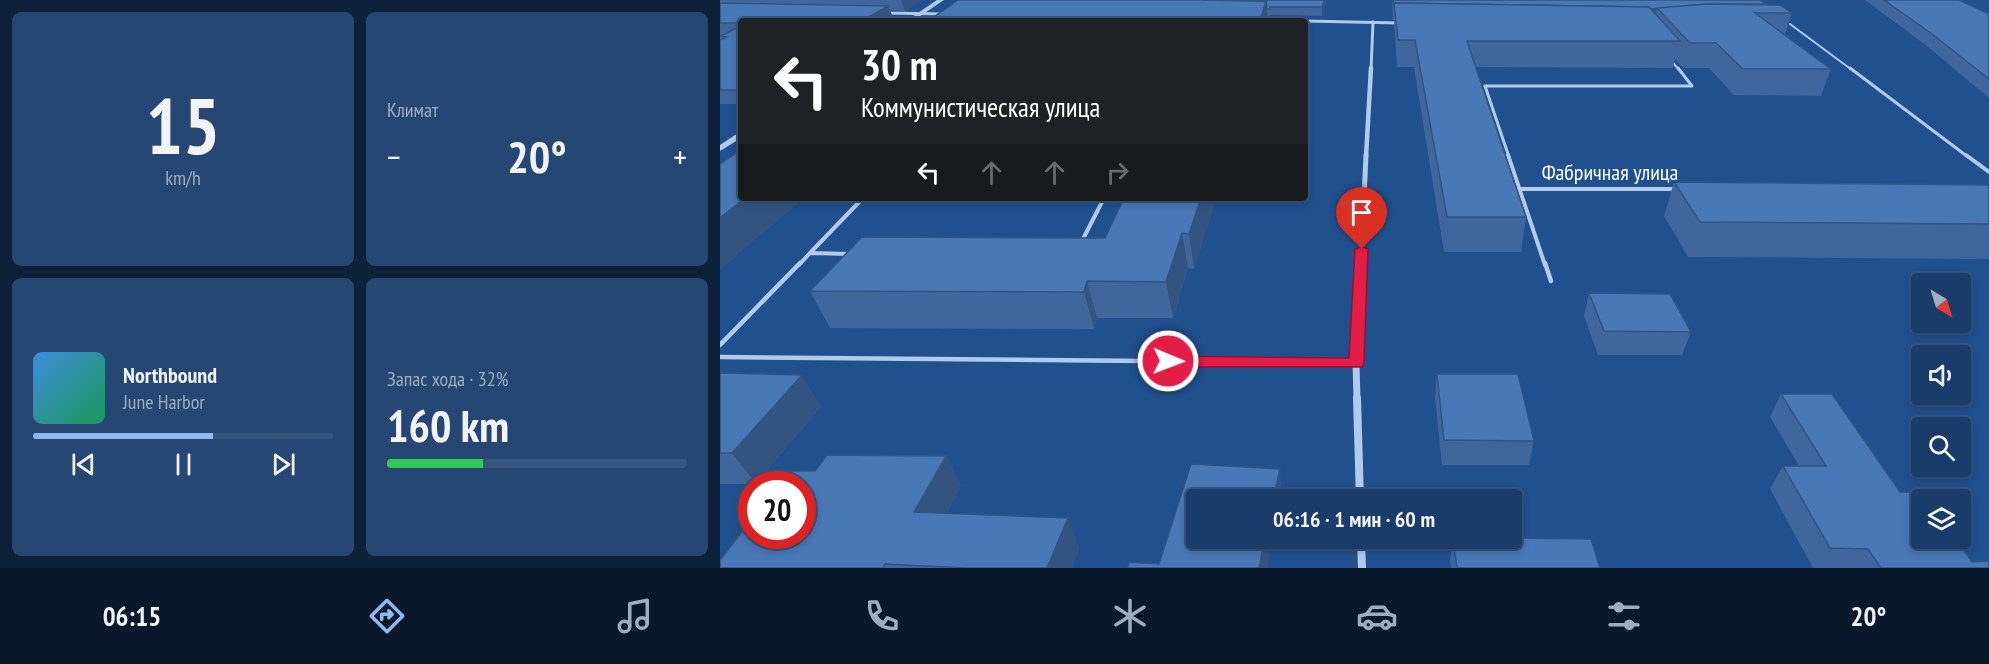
<!DOCTYPE html>
<html lang="ru">
<meta charset="utf-8">
<style>
:root{--surface:#193c6b;--page:#264773;--text:#f1f3f6;--muted:#9fadc1;--line:#37567e;--accent:#90b9f0}
body{margin:0;font-family:"PT Sans Narrow",sans-serif;background:var(--page);color:var(--text);height:100vh;display:flex;flex-direction:column;font-size:22px;white-space:nowrap}
*{box-sizing:border-box;margin:0}
p{font-size:20px;color:var(--muted)}
.icon{flex:none;width:33px;height:33px;fill:none;stroke:currentColor;stroke-width:2;stroke-linecap:round;stroke-linejoin:round}
.map{position:relative;flex:1;overflow:hidden}
.side{display:flex;flex-direction:column;gap:12px;padding:12px;background:#0e213b;width:720px}
.side>*{flex:none}
.hud{position:absolute;left:18px;top:18px;width:570px;height:183px;border-radius:6px;box-shadow:0 3px 9px #0003,0 0 0 2px var(--line);background:#202124;color:#fff;overflow:hidden}
.needle{width:39px;rotate:142deg}
.tools{position:absolute;left:1191px;top:273px;display:grid;gap:12px}
.tools a{display:grid;place-items:center;width:60px;height:60px;border-radius:6px;background:var(--surface);box-shadow:0 3px 9px #0003,0 0 0 2px var(--line);font-size:30px}
.speed{position:absolute;left:18px;top:471px;display:flex;gap:12px;font-size:30px;font-weight:700;text-align:center}
.speed>*{display:grid;place-content:center;width:78px;height:78px;border-radius:50%;background:var(--surface);box-shadow:0 3px 9px #0003,0 0 0 2px var(--line);line-height:1}
.speed .limit{border:9px solid #d22;background:#fff;color:#111}
.pin{position:absolute;display:grid;place-items:center;width:51px;height:51px;color:#fff;margin:-62px -26px;border-radius:50% 50% 50% 0;rotate:-45deg;box-shadow:0 0 6px #0007}
.pin .icon{rotate:45deg}
.me{position:absolute;width:66px;margin:-33px;rotate:91deg;stroke-linejoin:round;filter:drop-shadow(0 0 4px #0008)}
.turn{display:flex;align-items:center;gap:21px;height:126px;padding:0 24px;font-size:27px}
.turn .icon{width:78px;height:78px;stroke-width:2.5}
.turn b{display:block;font-size:42px;line-height:51px}
.lanes{display:flex;align-items:center;height:57px;padding:0 24px;background:#0003;justify-content:center;gap:30px;direction:ltr}
.lanes .off{opacity:.35}
.big{font-size:45px;font-weight:800;line-height:1.1}
.side .tile{flex:1;display:flex;flex-direction:column;justify-content:center;gap:9px;min-width:0;padding:0 21px;border-radius:9px;background:var(--page)}
.side .dial{align-items:center;gap:0}
.dial b{font-size:78px;line-height:1}
.song{display:flex;align-items:center;gap:18px}
.cover{width:72px;height:72px;border-radius:9px;background:linear-gradient(135deg,hsl(210 70% 55%),hsl(150 70% 35%))}
.played{height:6px;border-radius:3px;background:linear-gradient(90deg,var(--accent) 60%,var(--line) 60%)}
.keys{display:flex;justify-content:space-around;direction:ltr}
.heat{display:flex;justify-content:space-between;align-items:center;font-size:33px;direction:ltr}
.charge{height:9px;border-radius:4px;background:linear-gradient(90deg,#34c759 32%,var(--line) 0)}
.side .tiles{flex:1;display:grid;gap:12px;grid-template-columns:repeat(2,1fr)}
.trip{position:absolute;left:466px;top:489px;width:336px;height:60px;border-radius:6px;background:var(--surface);box-shadow:0 3px 9px #0003,0 0 0 2px var(--line);font-weight:800;line-height:60px;text-align:center}
.menu{display:flex;height:96px;justify-content:space-around;align-items:center;background:#0a182b;color:var(--muted)}
.menu .icon{width:42px;height:42px}
.menu .active{color:var(--accent)}
.menu b{font-size:27px;color:var(--text)}
main{display:flex;flex:1;min-height:0}
.map>svg:first-child{display:block}
.lines{fill:none;stroke-linecap:round;stroke-linejoin:round}
.service-far3{stroke:#b0cbec;stroke-width:2}
.service-far2{stroke:#b0cbec;stroke-width:3}
.service-far1{stroke:#b0cbec;stroke-width:4}
.service{stroke:#b0cbec;stroke-width:4.5}
.minor-far4{stroke:#b0cbec;stroke-width:3}
.minor-far3{stroke:#b0cbec;stroke-width:4.5}
.minor-far2{stroke:#b0cbec;stroke-width:5}
.minor-far1{stroke:#b0cbec;stroke-width:7}
.minor{stroke:#b0cbec;stroke-width:8}
.tertiary{fill:#b0cbec;fill-rule:evenodd}
.wall{fill:#3f679d}
.shaded-wall{fill:#335480}
.building{fill:#4978b7;stroke:#335480;stroke-width:1.5}
.route{fill:#e11d48;stroke:#92132f;stroke-width:1.5}
.labels{text-anchor:middle;stroke-width:6;stroke-linejoin:round;paint-order:stroke}
.street-label{font-size:22px;fill:#fff;stroke:#21508f}
</style>
<main>
<section class="side">
<div class="tiles">
<div class="tile dial"><b>15</b><p>km/h</p></div>
<div class="tile"><p>Климат</p>
<div class="heat"><a>−</a><b class="big">20°</b><a>+</a></div>
</div>
<div class="tile">
<div class="song"><i class="cover"></i><div><b>Northbound</b><p>June Harbor</p></div></div>
<div class="played"></div>
<div class="keys"><svg class="icon" aria-label="previous" viewBox="0 0 24 24"><path d="M18 5L8 12l10 7zM5 5v14"/></svg><svg class="icon" aria-label="pause" viewBox="0 0 24 24"><path d="M8 5v14M16 5v14"/></svg><svg class="icon" aria-label="next" viewBox="0 0 24 24"><path d="M6 5l10 7-10 7zM19 5v14"/></svg></div>
</div>
<div class="tile"><p>Запас хода · 32%</p><b class="big">160 km</b><div class="charge"></div></div>
</div>
</section>
<div class="map">
<svg width="1269" height="568" viewBox="0 0 1269 568">
<rect width="100%" height="100%" fill="#21508f"/>
<g class="lines">
<g class="service-far3">
<polyline points="1070,24 1132,70"/>
<polyline points="950,59 959,70"/>
</g>
<g class="service-far2">
<polyline points="1130,68 1248,157"/>
<polyline points="789,157 765,86 972,86 958,68"/>
</g>
<g class="service-far1">
<polyline points="788,155 825,265"/>
<polyline points="1246,155 1269,172"/>
<polyline points="800,189 956,189"/>
<polyline points="362,241 384,198"/>
<polyline points="90,253 143,198"/>
<polyline points="79,265 90,253 131,254"/>
</g>
<g class="service">
<polyline points="825,263 831,281"/>
<polyline points="0,345 80,263"/>
<polyline points="0,357 636,363"/>
</g>
<g class="minor-far4">
<polyline points="165,13 226,14"/>
<polyline points="540,20 679,23"/>
<polyline points="651,70 653,22"/>
</g>
<polyline class="minor-far3" points="646,157 651,68"/>
<polyline class="minor-far2" points="641,265 646,155"/>
<polyline class="minor-far1" points="637,400 636,363 641,263"/>
<g class="minor">
<polyline points="637,398 640,500"/>
<polyline points="641,538 642,568"/>
</g>
<g class="tertiary">
<polygon points="217,0 224,0 193,21 186,21"/>
<polygon points="18,133 21,133 21,138 0,151 0,145"/>
</g>
</g>
<g class="wall">
<polygon points="0,0 202,0 185,11 170,10 173,18 168,21 21,21 21,104 0,104"/>
<polygon points="606,0 602,16 551,15 550,17 208,21"/>
<polygon points="672,0 1040,0 1046,4 1072,13 1065,34 1111,69 1101,96 1014,95 989,68 963,68 955,59 953,68 755,67 806,217 801,252 724,252 694,67 677,67 674,20 673,20"/>
<polygon points="1145,0 1239,0 1269,14 1269,98 1207,46"/>
<polygon points="954,182 1269,185 1269,259 968,257 944,216"/>
<polygon points="496,198 474,269 468,268 453,318 377,318 374,329 110,328 90,291 385,238"/>
<polygon points="869,293 971,332 962,355 878,355 864,316"/>
<polygon points="0,373 101,406 36,484 0,484"/>
<polygon points="717,374 814,441 809,465 722,465 715,397"/>
<polygon points="1061,394 1180,492 1252,562 1269,568 1093,568 1050,489 1063,466 1079,466 1050,417"/>
<polygon points="226,456 241,486 227,513 359,548 352,568 0,568 95,471"/>
<polygon points="733,538 880,568 731,568 730,561"/>
</g>
<g class="shaded-wall">
<polygon points="181,0 202,0 185,11"/>
<polygon points="604,0 606,0 602,16 602,7"/>
<polygon points="546,1 548,21 540,21"/>
<polygon points="168,6 173,18 168,21 142,21"/>
<polygon points="937,8 934,23 928,9"/>
<polygon points="25,198 84,198 0,270 0,218"/>
<polygon points="481,198 496,198 474,269 469,234"/>
<polygon points="462,233 468,268 453,318 446,282"/>
<polygon points="367,281 377,318 374,329 364,292"/>
<polygon points="82,375 101,406 36,484 12,453"/>
<polygon points="226,456 241,486 212,542 194,512"/>
<polygon points="560,469 562,494 561,500 553,500"/>
<polygon points="348,518 359,548 352,568 327,568"/>
<polygon points="545,538 553,538 547,568 539,568"/>
</g>
<g class="building">
<polygon points="238,0 483,0 546,1 540,21 208,21"/>
<polygon points="483,0 604,0 602,7 550,7 550,9 547,9 546,1"/>
<polygon points="673,0 1040,0 1046,4 987,4 931,9 929,7 674,3 675,5 674,5"/>
<polygon points="1164,0 1239,0 1269,14 1269,79 1212,34"/>
<polygon points="0,3 168,6 142,21 21,21 21,23 0,23"/>
<polygon points="674,3 929,7 960,41 747,41 806,217 727,217 695,40 678,40"/>
<polygon points="987,4 1060,5 1072,13 1035,13 1111,69 1023,69 996,43 970,43 937,8"/>
<polygon points="21,26 21,90 0,90 0,40 7,37 0,36"/>
<polygon points="21,150 21,198 25,198 0,218 0,164"/>
<polygon points="954,182 1269,185 1269,224 980,222"/>
<polygon points="404,198 481,198 469,234 462,233 446,282 367,281 364,292 90,291 142,237 385,238"/>
<polygon points="869,293 950,294 971,332 884,331"/>
<polygon points="0,373 82,375 12,453 0,453"/>
<polygon points="717,374 798,374 814,441 724,440"/>
<polygon points="1061,394 1112,394 1180,492 1202,492 1207,500 1202,500 1202,538 1235,538 1252,562 1269,561 1269,568 1161,568 1148,549 1110,548 1063,466 1106,466"/>
<polygon points="107,455 226,456 194,512 348,518 327,568 245,568 165,564 163,568 0,568 0,560 32,519 32,536 82,536 82,484 58,484 68,471 95,471"/>
<polygon points="471,464 560,469 553,500 477,500 477,538 545,538 539,568 407,568 409,562 439,564"/>
<polygon points="733,538 792,538 871,539 880,568 737,568"/>
</g>
<polygon class="route" points="642,246 648,249 644,363 642,367 448,367 442,365 440,361 442,357 448,356 629,358 635,249"/>
<g class="labels">
<g class="street-label">
<text x="890" y="180">Фабричная улица</text>
</g>
</g>
</svg>
<div class="tools">
<a><svg class="needle" viewBox="-14 -14 28 28"><path d="M0-13l5 13h-10z" fill="#e53935"/><path d="M0 13l5-13h-10z" fill="#9fadc1"/></svg></a>
<a><svg class="icon" aria-label="sound" viewBox="0 0 24 24"><path d="M4 9h4l5-4v14l-5-4H4zM17 9q2 3 0 6"/></svg></a>
<a><svg class="icon" aria-label="search" viewBox="0 0 24 24"><circle cx="10" cy="10" r="6"/><path d="M15 15l6 6"/></svg></a>
<a><svg class="icon" aria-label="layers" viewBox="0 0 24 24"><path d="M12 4l9 5-9 5-9-5zM3 14l9 5 9-5"/></svg></a>
</div>
<div class="speed"><div class="limit">20</div></div>
<div class="pin" style="left:642px;top:249px;background:#d93025"><svg class="icon" aria-label="arrive" viewBox="0 0 24 24"><path d="M6 21V4h12l-3 4 3 4H6"/></svg></div>
<svg class="me" style="left:448px;top:361px" viewBox="-20 -20 40 40"><circle r="17" fill="#e11d48" stroke="#fff" stroke-width="3"/><path d="M0-11L8 9 0 5-8 9z" fill="#fff"/></svg>
<div class="trip">06:16 · 1 мин · 60 m</div>
<div class="hud">
<div class="turn"><svg class="icon" aria-label="left" viewBox="0 0 24 24"><path d="M17 20v-9H6M10 6l-5 5 5 5"/></svg><div><b>30 m</b>Коммунистическая улица</div></div>
<div class="lanes"><svg class="icon" aria-label="left" viewBox="0 0 24 24"><path d="M17 20v-9H6M10 6l-5 5 5 5"/></svg><svg class="icon off" aria-label="ahead" viewBox="0 0 24 24"><path d="M12 20V5M6 11l6-6 6 6"/></svg><svg class="icon off" aria-label="ahead" viewBox="0 0 24 24"><path d="M12 20V5M6 11l6-6 6 6"/></svg><svg class="icon off" aria-label="right" viewBox="0 0 24 24"><path d="M7 20v-9h11M14 6l5 5-5 5"/></svg></div>
</div>
</div>
</main>
<nav class="menu">
<b>06:15</b>
<svg class="icon active" aria-label="directions" viewBox="0 0 24 24"><path d="M12 3l9 9-9 9-9-9zM9 14v-3h6M13 9l2 2-2 2"/></svg>
<svg class="icon" aria-label="music" viewBox="0 0 24 24"><path d="M9 18V5l10-2v13"/><circle cx="6" cy="18" r="3"/><circle cx="16" cy="16" r="3"/></svg>
<svg class="icon" aria-label="phone" viewBox="0 0 24 24"><path d="M5 4h4l2 5-3 2q2 4 5 5l2-3 5 2v4C11 20 4 13 5 4z"/></svg>
<svg class="icon" aria-label="climate" viewBox="0 0 24 24"><path d="M12 3v18M4 7l16 10M4 17L20 7"/></svg>
<svg class="icon" aria-label="car" viewBox="0 0 24 24"><path d="M5 17H2v-5l4-1 3-4h7l3 4 3 1v5h-3M9 17h6M6 11h13"/><circle cx="7" cy="17" r="2"/><circle cx="17" cy="17" r="2"/></svg>
<svg class="icon" aria-label="filters" viewBox="0 0 24 24"><path d="M4 7h16M4 17h16"/><circle cx="9" cy="7" r="2"/><circle cx="15" cy="17" r="2"/></svg>
<b>20°</b>
</nav>
